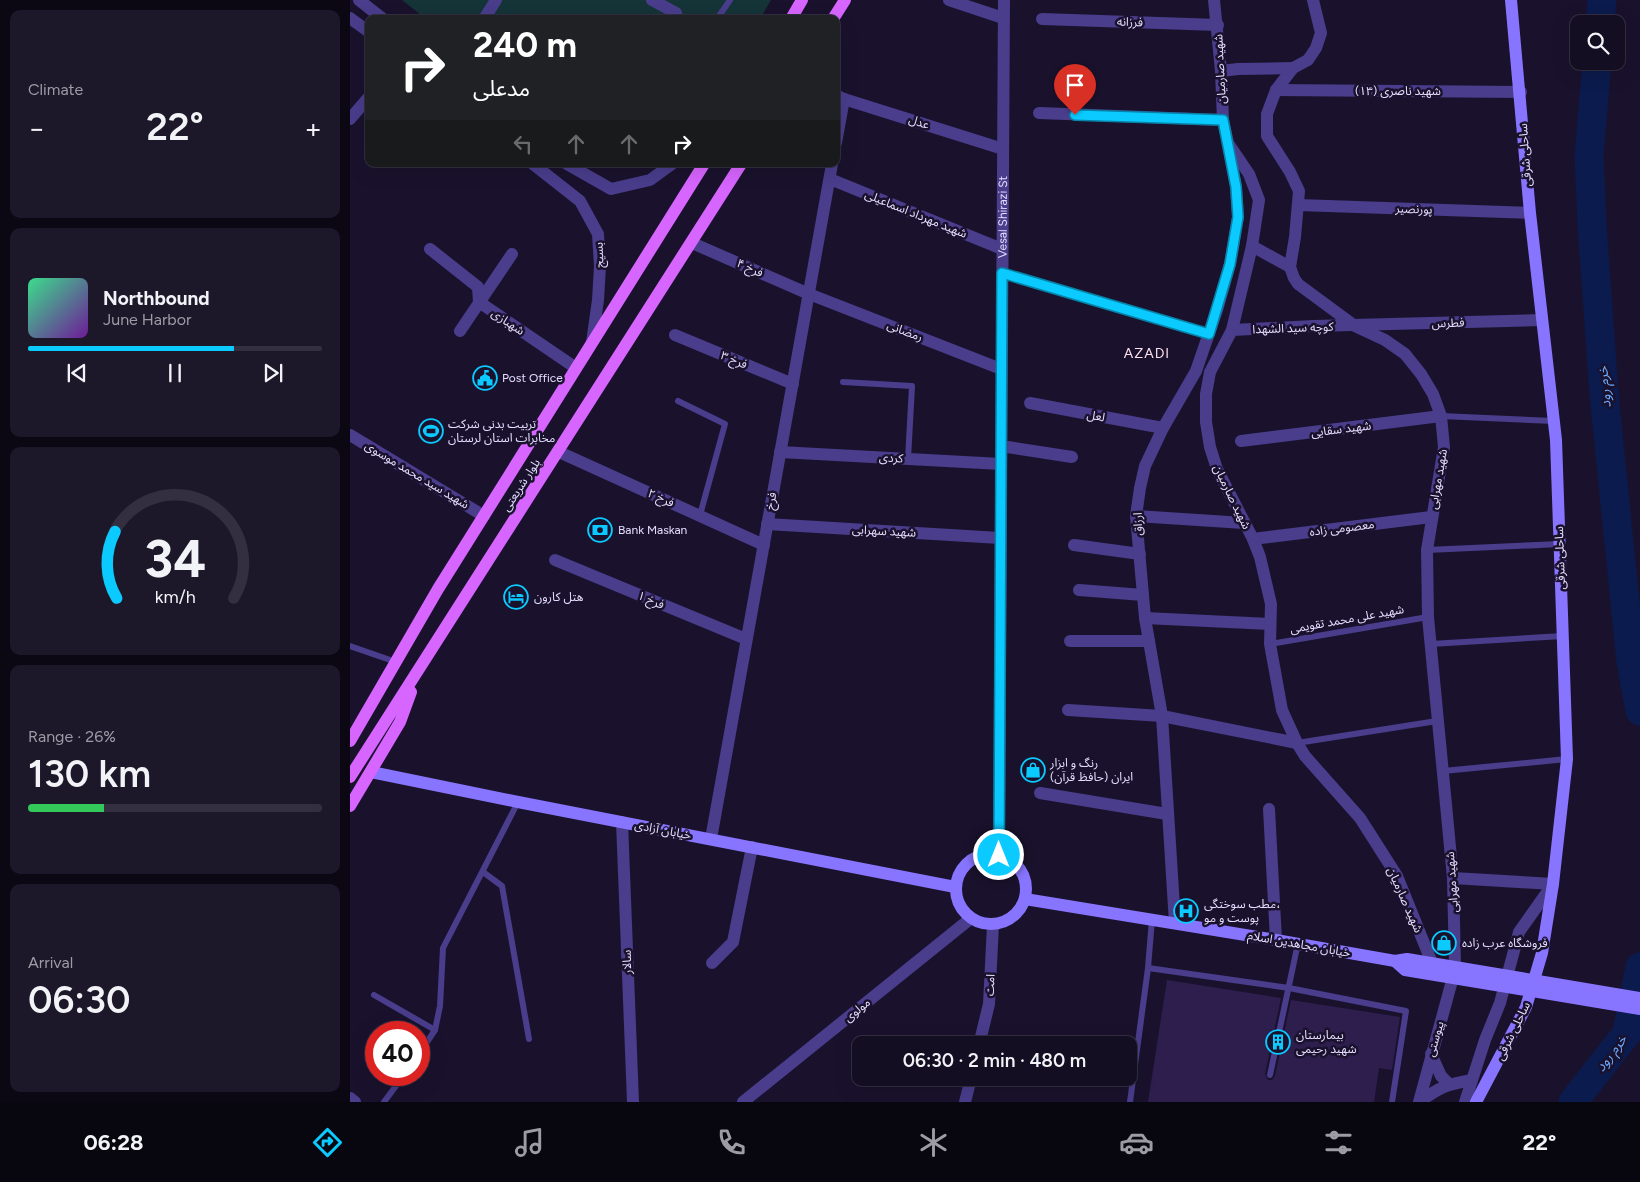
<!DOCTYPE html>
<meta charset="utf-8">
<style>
:root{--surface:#140e22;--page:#1d172a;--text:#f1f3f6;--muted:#9d9ca5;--line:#332e40;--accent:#0acaff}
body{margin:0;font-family:Figtree,"Noto Sans Arabic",sans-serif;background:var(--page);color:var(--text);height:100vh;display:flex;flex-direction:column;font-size:19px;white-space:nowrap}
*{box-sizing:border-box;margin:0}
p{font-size:16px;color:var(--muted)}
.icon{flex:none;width:28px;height:28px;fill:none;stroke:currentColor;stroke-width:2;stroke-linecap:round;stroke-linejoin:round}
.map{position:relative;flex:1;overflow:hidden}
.details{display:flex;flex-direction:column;gap:10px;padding:10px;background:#0b0813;width:350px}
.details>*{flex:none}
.hud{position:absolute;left:15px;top:15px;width:475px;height:152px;border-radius:10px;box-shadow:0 5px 20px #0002,0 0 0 1px var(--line);background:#202124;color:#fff;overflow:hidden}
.tools{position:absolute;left:1220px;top:15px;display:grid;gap:10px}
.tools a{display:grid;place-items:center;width:55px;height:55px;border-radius:10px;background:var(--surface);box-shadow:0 5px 20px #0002,0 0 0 1px var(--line);font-size:25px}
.speed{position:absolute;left:15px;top:1021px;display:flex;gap:10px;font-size:25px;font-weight:700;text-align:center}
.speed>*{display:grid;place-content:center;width:65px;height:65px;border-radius:50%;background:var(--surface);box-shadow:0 5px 20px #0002,0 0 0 1px var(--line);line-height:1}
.speed .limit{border:8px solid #d22;background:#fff;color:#111}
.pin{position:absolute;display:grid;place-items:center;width:42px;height:42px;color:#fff;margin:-51px -21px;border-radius:50% 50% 50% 0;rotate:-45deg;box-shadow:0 0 5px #0007}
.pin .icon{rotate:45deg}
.me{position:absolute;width:55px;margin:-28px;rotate:0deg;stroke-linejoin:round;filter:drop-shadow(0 0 4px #0008)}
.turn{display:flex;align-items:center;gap:18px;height:105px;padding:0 25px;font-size:22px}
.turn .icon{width:65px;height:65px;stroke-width:2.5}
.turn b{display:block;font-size:35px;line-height:42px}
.lanes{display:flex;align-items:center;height:48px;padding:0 25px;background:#0003;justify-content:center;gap:25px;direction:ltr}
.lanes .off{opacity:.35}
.big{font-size:38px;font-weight:600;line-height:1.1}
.details .card{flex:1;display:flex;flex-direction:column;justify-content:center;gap:8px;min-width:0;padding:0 18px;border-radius:10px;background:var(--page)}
.details .dial{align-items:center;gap:0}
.dial svg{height:130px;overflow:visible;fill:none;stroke:var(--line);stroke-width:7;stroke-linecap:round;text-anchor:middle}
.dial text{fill:var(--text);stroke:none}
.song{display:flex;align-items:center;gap:15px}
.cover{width:60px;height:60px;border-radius:8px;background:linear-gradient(135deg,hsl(150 70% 55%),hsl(280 70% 35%))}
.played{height:5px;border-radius:2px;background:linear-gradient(90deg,var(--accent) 70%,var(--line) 70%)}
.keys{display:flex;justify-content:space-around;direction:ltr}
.heat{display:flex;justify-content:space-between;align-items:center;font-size:28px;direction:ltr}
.charge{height:8px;border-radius:4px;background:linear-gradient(90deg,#34c759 26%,var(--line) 0)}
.trip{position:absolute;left:502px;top:1036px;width:285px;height:50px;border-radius:10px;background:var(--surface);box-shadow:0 5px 20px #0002,0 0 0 1px var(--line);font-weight:600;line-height:50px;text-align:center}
.dock{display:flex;height:80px;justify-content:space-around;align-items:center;background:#08060e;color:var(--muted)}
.dock .icon{width:35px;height:35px}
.dock .selected{color:var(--accent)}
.dock b{font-size:22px;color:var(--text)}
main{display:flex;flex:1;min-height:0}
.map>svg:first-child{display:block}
.green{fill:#153437}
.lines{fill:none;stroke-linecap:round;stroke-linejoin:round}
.river{stroke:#0b1b4d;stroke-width:29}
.building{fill:#2d1e4e}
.service{stroke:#493d8c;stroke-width:6}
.minor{stroke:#493d8c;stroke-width:12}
.tertiary{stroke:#493d8c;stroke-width:12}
.secondary{stroke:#8875ff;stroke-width:12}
.primary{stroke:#d765ff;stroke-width:12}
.route-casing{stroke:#0683a6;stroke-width:12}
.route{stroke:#0acaff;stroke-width:9}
.labels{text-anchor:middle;stroke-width:5;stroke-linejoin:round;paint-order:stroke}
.street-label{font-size:12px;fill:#e5deff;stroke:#1a122d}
.poi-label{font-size:12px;fill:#e5deff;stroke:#1a122d;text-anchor:start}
.neighbourhood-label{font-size:14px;letter-spacing:1px;fill:#ffe0f0;stroke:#1a122d}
.water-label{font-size:14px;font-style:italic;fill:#6caaff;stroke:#1a122d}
</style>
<main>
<section class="details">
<div class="card"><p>Climate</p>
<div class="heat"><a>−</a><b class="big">22°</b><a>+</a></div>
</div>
<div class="card">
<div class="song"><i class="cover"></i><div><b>Northbound</b><p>June Harbor</p></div></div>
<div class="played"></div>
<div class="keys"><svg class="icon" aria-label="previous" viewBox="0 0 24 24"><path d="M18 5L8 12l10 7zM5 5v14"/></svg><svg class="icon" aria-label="pause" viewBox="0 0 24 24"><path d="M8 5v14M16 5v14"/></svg><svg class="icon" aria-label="next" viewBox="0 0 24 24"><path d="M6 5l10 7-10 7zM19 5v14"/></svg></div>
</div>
<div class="card dial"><svg viewBox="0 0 100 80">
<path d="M14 69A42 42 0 1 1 86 69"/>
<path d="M14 69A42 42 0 0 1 13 28" stroke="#0acaff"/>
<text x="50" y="56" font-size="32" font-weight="700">34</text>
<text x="50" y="72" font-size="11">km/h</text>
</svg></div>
<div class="card"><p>Range · 26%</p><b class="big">130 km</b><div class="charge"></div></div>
<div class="card"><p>Arrival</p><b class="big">06:30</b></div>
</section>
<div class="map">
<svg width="1290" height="1102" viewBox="0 0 1290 1102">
<rect width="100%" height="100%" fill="#1a122d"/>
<polygon class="green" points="52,0 421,0 410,19 76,19"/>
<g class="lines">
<g class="river">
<polyline points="1250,24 1252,0"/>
<polyline points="1247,61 1239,156 1242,225 1254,394 1281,662 1290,711"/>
<polyline points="1223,1102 1277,1033 1290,967"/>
</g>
</g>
<polygon class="building" points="817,980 931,998 915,1074 918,1080 922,1080 925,1076 941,1000 1050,1017 1042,1070 1029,1068 1024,1102 798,1102"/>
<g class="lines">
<g class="service">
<polyline points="367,19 380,0"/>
<polyline points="652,273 859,334"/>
<polyline points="493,382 562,386 558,459"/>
<polyline points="328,401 375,424 350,515"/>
<polyline points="1091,416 1204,421"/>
<polyline points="1077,550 1210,544"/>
<polyline points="920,644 1078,617"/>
<polyline points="1081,644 1213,636"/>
<polyline points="0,646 46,662"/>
<polyline points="947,743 1087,721"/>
<polyline points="1093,771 1217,759"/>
<polyline points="133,872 152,886 179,1039"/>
<polyline points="798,968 939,988 1056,1011 1042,1102"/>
<polyline points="24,995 85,1030"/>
<polyline points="69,1054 85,1030 90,1006 93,948 168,802"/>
<polyline points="920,1075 948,943"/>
<polyline points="34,1102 54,1075"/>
<polyline points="780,1102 798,968 802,919"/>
</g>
<g class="minor">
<polyline points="302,0 326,13"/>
<polyline points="599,0 653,18"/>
<polyline points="963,0 971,33 966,48 958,60 943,68 926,90 917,114 917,136 940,172 949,191 945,237 940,267 944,278 948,284 1005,326 1035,340 1055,354 1071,374 1083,394 1091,416 1094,447 1077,550 1078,617 1103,878 1105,966"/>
<polyline points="134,19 146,0"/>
<polyline points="692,19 868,25"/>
<polyline points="871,71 888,69 943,68"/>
<polyline points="926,90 1171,92"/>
<polyline points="486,95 494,99 653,149"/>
<polyline points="689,113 873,120"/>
<polyline points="0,119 19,97"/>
<polyline points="486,143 494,99"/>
<polyline points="480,179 652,249"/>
<polyline points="948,205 1180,213"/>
<polyline points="342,243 459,294 651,369"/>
<polyline points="902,246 940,267"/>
<polyline points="80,249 128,287 129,302 226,368"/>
<polyline points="882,330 964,326 1192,320"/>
<polyline points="110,331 162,254"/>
<polyline points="325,335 443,384"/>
<polyline points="680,403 813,428"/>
<polyline points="0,435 134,516"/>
<polyline points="891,441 1091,416"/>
<polyline points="651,446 722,457"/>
<polyline points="209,452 414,545"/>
<polyline points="430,452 651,464"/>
<polyline points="786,516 894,523"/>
<polyline points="417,524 650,538"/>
<polyline points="903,539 1081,517"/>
<polyline points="724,545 790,554"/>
<polyline points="205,560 396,639"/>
<polyline points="729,590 793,595"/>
<polyline points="795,618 920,624"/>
<polyline points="720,641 799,641"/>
<polyline points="718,710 812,716 947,743"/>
<polyline points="690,793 817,814"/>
<polyline points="919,809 926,940"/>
<polyline points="272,822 283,1102"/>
<polyline points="361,839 482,164"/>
<polyline points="825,923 812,716 795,618 786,516 790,488 795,466 813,428 846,371 867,310 880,264 888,217 886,187 878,143"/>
<polyline points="362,963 383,942 402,847"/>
<polyline points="0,1098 5,1102"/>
</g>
<g class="tertiary">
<polyline points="9,0 33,19"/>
<polyline points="864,0 871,71 873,120 878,143 899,174 909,200 902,246 882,330 860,372 856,394 856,422 860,447 867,469 903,539 910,557 921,604 920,644 932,710 947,743 955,756 1010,818 1047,876 1082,963"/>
<polyline points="0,18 19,32"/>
<polyline points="183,164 230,201 248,234 250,266 248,300 242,342"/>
<polyline points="217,164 261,189 300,180 322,164"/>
<path id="s1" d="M649,855l5,-855"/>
<polyline points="1103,878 1203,884"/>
<polyline points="629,1045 639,1004 643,925"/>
<polyline points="1081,1054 1091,1076 1099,1084"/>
<polyline points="393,1102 620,919"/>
<polyline points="615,1102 621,1078"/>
<polyline points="1069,1102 1103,977"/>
<path d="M1070,1102c19,-15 28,-18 52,-22"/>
<polyline points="1115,1102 1135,1040 1150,1003 1169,932 1203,884"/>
</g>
<g class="secondary">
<polyline points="21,772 168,802 605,887"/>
<circle cx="641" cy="889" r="35"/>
<polyline points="675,899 926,940 1045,961 1057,959 1290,998"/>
<polyline points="1045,961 1055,970 1290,1009"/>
<polyline points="1126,1102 1176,1007 1192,953 1203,884 1217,759 1206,440 1180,213 1161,0"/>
</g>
<g class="primary">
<polyline points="441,19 452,0"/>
<polyline points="483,19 495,0"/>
<polyline points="0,741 88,589 354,164"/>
<polyline points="0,777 391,164"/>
<polyline points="0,806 50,722 61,692"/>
</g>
</g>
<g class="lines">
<g class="route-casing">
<polyline id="route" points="649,855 652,273 859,334 880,264 888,217 886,187 873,120 725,115"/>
</g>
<use href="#route" class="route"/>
</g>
<defs>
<g id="civic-ring" transform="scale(1.25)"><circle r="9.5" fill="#1a122d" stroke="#0acaff" stroke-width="1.5"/><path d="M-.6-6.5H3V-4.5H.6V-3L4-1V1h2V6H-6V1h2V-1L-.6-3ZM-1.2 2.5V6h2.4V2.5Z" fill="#0acaff"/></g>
<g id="stadium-ring" transform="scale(1.25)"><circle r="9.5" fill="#1a122d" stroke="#0acaff" stroke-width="1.5"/><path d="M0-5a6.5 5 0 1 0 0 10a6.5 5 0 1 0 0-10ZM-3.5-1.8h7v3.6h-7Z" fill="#0acaff"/></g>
<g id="bank-ring" transform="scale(1.25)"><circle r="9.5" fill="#1a122d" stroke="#0acaff" stroke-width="1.5"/><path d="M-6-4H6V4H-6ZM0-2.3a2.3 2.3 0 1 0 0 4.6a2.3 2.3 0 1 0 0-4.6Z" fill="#0acaff"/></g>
<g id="hotel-ring" transform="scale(1.25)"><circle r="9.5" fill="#1a122d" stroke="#0acaff" stroke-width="1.5"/><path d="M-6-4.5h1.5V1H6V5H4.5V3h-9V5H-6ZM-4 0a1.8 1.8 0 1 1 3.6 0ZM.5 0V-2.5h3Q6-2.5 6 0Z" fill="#0acaff"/></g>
<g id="shop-ring" transform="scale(1.25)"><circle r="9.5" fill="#1a122d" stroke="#0acaff" stroke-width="1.5"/><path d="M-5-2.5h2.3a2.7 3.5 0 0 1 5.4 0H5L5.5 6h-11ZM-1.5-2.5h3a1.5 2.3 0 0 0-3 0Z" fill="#0acaff"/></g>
<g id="hospital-ring" transform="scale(1.25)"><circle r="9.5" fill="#1a122d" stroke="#0acaff" stroke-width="1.5"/><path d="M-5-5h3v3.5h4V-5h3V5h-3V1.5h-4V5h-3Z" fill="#0acaff"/></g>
<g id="building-ring" transform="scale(1.25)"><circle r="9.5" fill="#1a122d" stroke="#0acaff" stroke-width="1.5"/><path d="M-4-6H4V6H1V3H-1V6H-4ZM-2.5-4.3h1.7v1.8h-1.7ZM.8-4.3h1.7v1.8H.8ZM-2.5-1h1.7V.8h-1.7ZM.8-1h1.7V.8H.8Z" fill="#0acaff"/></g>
</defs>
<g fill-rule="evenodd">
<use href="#civic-ring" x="135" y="378"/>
<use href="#stadium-ring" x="81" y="431"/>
<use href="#bank-ring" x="250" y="530"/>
<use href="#hotel-ring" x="166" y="597"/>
<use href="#shop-ring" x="683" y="770"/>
<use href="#hospital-ring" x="836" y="911"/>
<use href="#shop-ring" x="1094" y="943"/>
<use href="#building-ring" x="928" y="1042"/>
</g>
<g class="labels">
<g class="street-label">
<text transform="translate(780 22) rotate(2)" y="4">فرزانه</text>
<text transform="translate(870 69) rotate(-93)" y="4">شهید صارمیان</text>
<text x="1048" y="95">شهید ناصری (۱۳)</text>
<text transform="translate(569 122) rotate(18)" y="4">عدل</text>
<text transform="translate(1175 155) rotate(-94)" y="4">ساحلی شرقی</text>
<text transform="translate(1064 209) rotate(2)" y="4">پورنصیر</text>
<text transform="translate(566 214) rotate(22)" y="4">شهید مهرداد اسماعیلی</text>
<text dy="4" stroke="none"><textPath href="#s1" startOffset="638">Vesal Shirazi St</textPath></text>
<text transform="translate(249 255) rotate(-92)" y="4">بسیج</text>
<text transform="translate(400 268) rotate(24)" y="4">فرخ ۴</text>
<text transform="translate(158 322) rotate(34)" y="4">شهبازی</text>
<text transform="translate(1098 323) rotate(-2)" y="4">فطرس</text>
<text transform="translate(943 328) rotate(-2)" y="4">کوچه سید الشهدا</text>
<text transform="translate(555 331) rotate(21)" y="4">رمضانی</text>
<text transform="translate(384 360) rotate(22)" y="4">فرخ ۳</text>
<text transform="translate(746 416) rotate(11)" y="4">لعل</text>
<text transform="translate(991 429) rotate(-7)" y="4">شهید سقایی</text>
<text transform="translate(541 458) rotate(3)" y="4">کردی</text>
<text transform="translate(67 475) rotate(31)" y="4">شهید سید محمد موسوی</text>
<text transform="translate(1088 479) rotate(-80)" y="4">شهید مهرابی</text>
<text transform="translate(171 485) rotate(-57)" y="4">بلوار شریعتی</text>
<text transform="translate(882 497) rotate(64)" y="4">شهید صارمیان</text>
<text transform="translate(311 498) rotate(24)" y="4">فرخ ۲</text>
<text transform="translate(421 501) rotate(-80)" y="4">فرخ</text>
<text transform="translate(788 524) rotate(-92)" y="4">ارزاق</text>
<text transform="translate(992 528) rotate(-7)" y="4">معصومی زاده</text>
<text transform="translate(534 531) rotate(3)" y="4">شهید سهرابی</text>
<text transform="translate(1210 558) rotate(-92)" y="4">ساحلی شرقی</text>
<text transform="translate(301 600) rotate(23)" y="4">فرخ ۱</text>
<text transform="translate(997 619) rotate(-10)" y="4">شهید علی محمد تقویمی</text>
<text transform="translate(313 830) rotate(11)" y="4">خیابان آزادی</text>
<text transform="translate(1102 882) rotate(-94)" y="4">شهید مهرابی</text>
<text transform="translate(1055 900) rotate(66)" y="4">شهید صارمیان</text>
<text transform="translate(949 944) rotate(10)" y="4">خیابان مجاهدین اسلام</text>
<text transform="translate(277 962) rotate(-92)" y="4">سالار</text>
<text transform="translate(640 985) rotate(-87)" y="4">امت</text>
<text transform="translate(507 1010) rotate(-39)" y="4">مولوی</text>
<text transform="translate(1163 1031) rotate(-64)" y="4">ساحلی شرقی</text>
<text transform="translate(1085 1039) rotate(-74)" y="4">پیوستی</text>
</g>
<g class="poi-label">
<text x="152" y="382">Post Office</text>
<text x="98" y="428">تربیت بدنی شرکت<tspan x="98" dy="14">مخابرات استان لرستان</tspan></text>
<text x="268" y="534">Bank Maskan</text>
<text x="184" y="601">هتل کارون</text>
<text x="700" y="767">رنگ و ابزار<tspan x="700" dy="14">ایران (حافظ قرآن)</tspan></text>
<text x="854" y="908">مطب سوختگی،<tspan x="854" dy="14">پوست و مو</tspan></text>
<text x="1112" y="947">فروشگاه عرب زاده</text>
<text x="946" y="1039">بیمارستان<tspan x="946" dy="14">شهید رحیمی</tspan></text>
</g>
<g class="neighbourhood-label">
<text x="797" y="358">AZADI</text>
</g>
<g class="water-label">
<text transform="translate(1254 387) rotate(-95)" y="5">خرم رود</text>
<text transform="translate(1261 1053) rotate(-53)" y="5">خرم رود</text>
</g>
</g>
</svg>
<div class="tools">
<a><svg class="icon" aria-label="search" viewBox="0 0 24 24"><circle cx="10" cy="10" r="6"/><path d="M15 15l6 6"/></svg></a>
</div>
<div class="speed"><div class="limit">40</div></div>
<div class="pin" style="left:725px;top:115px;background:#d93025"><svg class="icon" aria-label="arrive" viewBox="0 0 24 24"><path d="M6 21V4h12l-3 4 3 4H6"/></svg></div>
<svg class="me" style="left:649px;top:855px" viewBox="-20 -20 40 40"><circle r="17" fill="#0acaff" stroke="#fff" stroke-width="3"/><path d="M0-11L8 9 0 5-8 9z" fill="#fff"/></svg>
<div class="trip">06:30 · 2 min · 480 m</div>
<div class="hud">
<div class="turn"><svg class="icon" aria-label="right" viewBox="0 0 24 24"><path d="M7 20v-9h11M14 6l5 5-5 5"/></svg><div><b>240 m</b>مدعلی</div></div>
<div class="lanes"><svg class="icon off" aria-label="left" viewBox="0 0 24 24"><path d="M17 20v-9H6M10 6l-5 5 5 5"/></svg><svg class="icon off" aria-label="ahead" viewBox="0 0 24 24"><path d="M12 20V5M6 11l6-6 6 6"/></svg><svg class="icon off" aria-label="ahead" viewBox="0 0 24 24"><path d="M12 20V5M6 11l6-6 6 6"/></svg><svg class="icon" aria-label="right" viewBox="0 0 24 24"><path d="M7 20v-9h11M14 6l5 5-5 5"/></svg></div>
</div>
</div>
</main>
<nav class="dock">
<b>06:28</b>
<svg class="icon selected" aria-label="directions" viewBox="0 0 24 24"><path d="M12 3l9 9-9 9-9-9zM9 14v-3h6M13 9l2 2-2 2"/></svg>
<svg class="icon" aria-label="music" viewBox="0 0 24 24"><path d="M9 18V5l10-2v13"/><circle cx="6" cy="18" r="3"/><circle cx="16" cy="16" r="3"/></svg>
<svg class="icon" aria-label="phone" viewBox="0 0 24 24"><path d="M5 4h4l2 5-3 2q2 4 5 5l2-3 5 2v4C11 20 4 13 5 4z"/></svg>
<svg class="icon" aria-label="climate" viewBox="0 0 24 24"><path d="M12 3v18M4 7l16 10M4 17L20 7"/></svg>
<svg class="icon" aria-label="car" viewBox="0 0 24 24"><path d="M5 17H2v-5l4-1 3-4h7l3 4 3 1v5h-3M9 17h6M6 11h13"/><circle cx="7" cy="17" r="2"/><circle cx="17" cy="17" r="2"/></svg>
<svg class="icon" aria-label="filters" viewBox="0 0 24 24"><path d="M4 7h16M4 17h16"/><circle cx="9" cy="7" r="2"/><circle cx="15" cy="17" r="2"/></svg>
<b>22°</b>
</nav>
